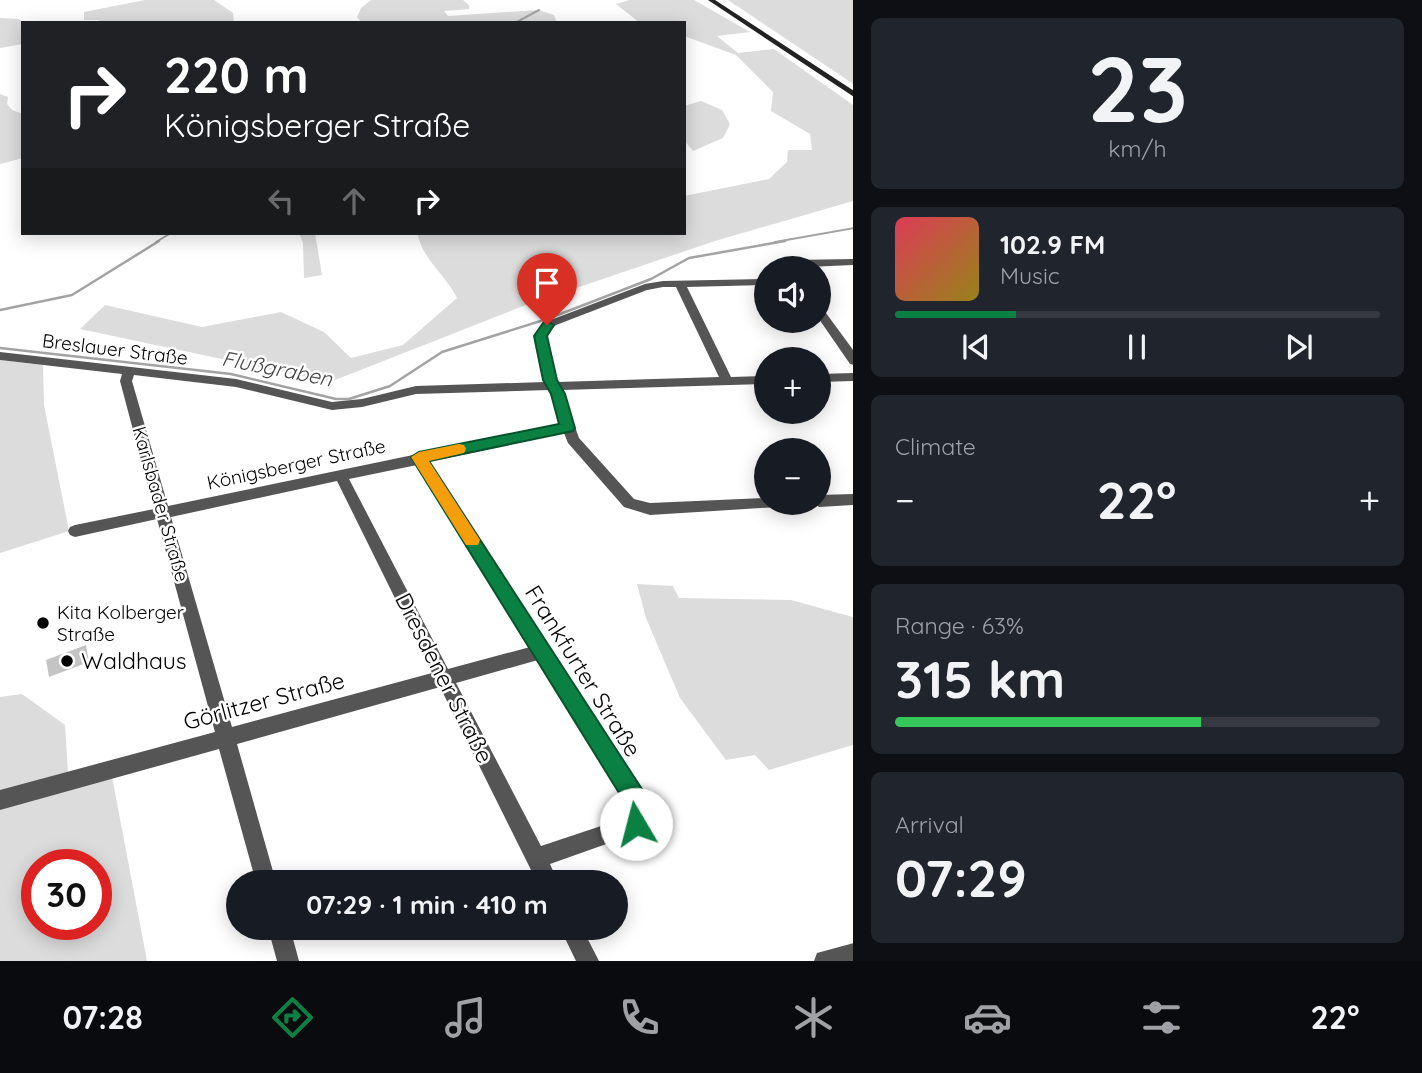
<!DOCTYPE html>
<meta charset="utf-8">
<style>
:root{--surface:#171b24;--page:#20242c;--text:#f1f3f6;--muted:#9ea1a6;--line:#363941;--accent:#0b8043}
body{margin:0;font-family:Quicksand,sans-serif;background:var(--page);color:var(--text);height:100vh;display:flex;flex-direction:column;font-size:26px;white-space:nowrap}
*{box-sizing:border-box;margin:0}
p{font-size:23px;color:var(--muted)}
.icon{flex:none;width:38px;height:38px;fill:none;stroke:currentColor;stroke-width:2;stroke-linecap:round;stroke-linejoin:round}
.map{position:relative;flex:1;overflow:hidden}
.side{display:flex;flex-direction:column;gap:18px;padding:18px;background:#0d0f14;width:569px}
.side>*{flex:none}
.top-card{position:absolute;left:21px;top:21px;width:665px;height:214px;border-radius:0px;box-shadow:0 4px 18px #0003;background:#202124;color:#fff;overflow:hidden}
.controls{position:absolute;left:754px;top:256px;display:grid;gap:14px}
.controls a{display:grid;place-items:center;width:77px;height:77px;border-radius:50%;background:var(--surface);box-shadow:0 4px 18px #0003;font-size:35px}
.speed{position:absolute;left:21px;top:849px;display:flex;gap:14px;font-size:35px;font-weight:700;text-align:center}
.speed>*{display:grid;place-content:center;width:91px;height:91px;border-radius:50%;background:var(--surface);box-shadow:0 4px 18px #0003;line-height:1}
.speed .limit{border:10px solid #d22;background:#fff;color:#111}
.pin{position:absolute;display:grid;place-items:center;width:60px;height:60px;color:#fff;margin:-72px -30px;border-radius:50% 50% 50% 0;rotate:-45deg;box-shadow:0 0 7px #0007}
.pin .icon{rotate:45deg}
.me{position:absolute;width:77px;margin:-38px;rotate:352deg;stroke-linejoin:round;filter:drop-shadow(0 0 5px #0008)}
.turn{display:flex;align-items:center;gap:24px;height:147px;padding:0 28px;font-size:32px}
.turn .icon{width:91px;height:91px;stroke-width:2.5}
.turn b{display:block;font-size:49px;line-height:60px}
.lanes{display:flex;align-items:center;height:66px;padding:0 28px;background:#0003;justify-content:center;gap:35px;direction:ltr}
.lanes .off{opacity:.35}
.big{font-size:52px;font-weight:700;line-height:1.1}
.side .tile{flex:1;display:flex;flex-direction:column;justify-content:center;gap:10px;min-width:0;padding:0 24px;border-radius:10px;background:var(--page)}
.side .dial{align-items:center;gap:0}
.dial b{font-size:91px;line-height:1}
.song{display:flex;align-items:center;gap:21px}
.cover{width:84px;height:84px;border-radius:10px;background:linear-gradient(135deg,hsl(350 70% 55%),hsl(50 70% 35%))}
.played{height:7px;border-radius:4px;background:linear-gradient(90deg,var(--accent) 25%,var(--line) 25%)}
.keys{display:flex;justify-content:space-around;direction:ltr}
.heat{display:flex;justify-content:space-between;align-items:center;font-size:38px;direction:ltr}
.charge{height:10px;border-radius:5px;background:linear-gradient(90deg,#34c759 63%,var(--line) 0)}
.trip{position:absolute;left:226px;top:870px;width:402px;height:70px;border-radius:35px;background:var(--surface);box-shadow:0 4px 18px #0003;font-weight:700;line-height:70px;text-align:center}
.tabs{display:flex;height:112px;justify-content:space-around;align-items:center;background:#090b0e;color:var(--muted)}
.tabs .icon{width:49px;height:49px}
.tabs .on{color:var(--accent)}
.tabs b{font-size:32px;color:var(--text)}
main{display:flex;flex:1;min-height:0}
.map>svg:first-child{display:block}
.green{fill:#dcdcdc;fill-rule:evenodd}
.lines{fill:none;stroke-linecap:round;stroke-linejoin:round}
.stream-far1{stroke:#a3a3a3;stroke-width:2}
.stream{stroke:#a3a3a3;stroke-width:2.5}
.building{fill:#c4c4c4}
.street{fill:#555;fill-rule:evenodd}
.secondary{fill:#222;fill-rule:evenodd}
.route{fill:#0b8043;stroke:#07532c;stroke-width:2}
.slow{fill:#f59e0b}
.poi-dot{fill:#000;stroke:#fff;stroke-width:2.5}
.labels{text-anchor:middle;stroke-width:5;stroke-linejoin:round;paint-order:stroke}
.street-label{font-size:19px;fill:#000;stroke:#fff}
.poi-label{font-size:19px;fill:#000;stroke:#fff;text-anchor:start}
.water-label{font-size:21px;font-style:italic;fill:#444;stroke:#fff}
.near-poi-label{font-size:23px;fill:#000;stroke:#fff;text-anchor:start}
.near-street-label{font-size:23px;fill:#000;stroke:#fff}
</style>
<main>
<div class="map">
<svg width="854" height="961" viewBox="0 0 854 961">
<rect width="100%" height="100%" fill="#fff"/>
<g class="green">
<polygon points="145,0 214,0 233,13 234,22 103,23 98,20 84,20 84,12"/>
<polygon points="371,0 463,0 469,5 469,9 444,11 448,16 538,10 554,15 557,23 362,23 357,17 361,8"/>
<path d="M630,0h64l56,32 -33,4 21,17 36,-4 79,56v96l-138,40 -189,64 -196,77 -250,-53 25,-24 97,22 79,-15 43,20 27,26 52,-13 54,-47c-14,-27 -33,-36 -40,-65h267v-37l85,-17 18,-17 1,-12h24l-2,-16 -39,-23 2,-19 -37,-37 -52,-19v-13h-44l-24,-19z"/>
<polygon points="728,0 853,0 853,84 846,79"/>
<polygon points="0,18 18,19 26,23 23,23 23,44 0,48"/>
<polygon points="0,94 8,97 7,104 12,110 23,114 23,158 0,164"/>
<polygon points="701,101 722,110 730,124 723,138 693,151 684,140 684,106"/>
<polygon points="299,233 315,233 322,275 304,278 303,243"/>
<polygon points="0,360 43,365 44,405 69,531 0,553"/>
<polygon points="637,584 673,586 679,598 791,600 853,617 853,745 769,770 755,755 726,760 680,698 646,618"/>
<path d="M22,694l43,31 3,48 41,-12 38,200h-147v-264zM37,864h59v60h-59z"/>
</g>
<g class="lines">
<g class="stream-far1">
<polyline points="515,23 539,10"/>
<polyline points="156,242 171,233"/>
<polyline points="775,242 854,228"/>
</g>
<g class="stream">
<polyline points="0,310 72,295 159,241"/>
<polyline points="0,348 231,374 336,399 349,399 390,386 442,352 550,318 651,279 689,258 785,241"/>
</g>
</g>
<polygon class="building" points="86,645 89,662 49,677 46,660"/>
<g class="lines">
<g class="street">
<polygon points="854,259 854,265 785,268 794,260"/>
<path d="M766,279v6l-79,2 44,90 35,-1v8l-204,6 17,48 55,61 16,4 116,-5v4h29l-2,4 -143,9 -26,-8 -56,-64 -4,-10 -135,29 219,339 3,7 -8,23 -93,33 8,18h-21l-97,-195 -203,57 39,138h-20l-37,-133 -219,61v-20l215,-58 -58,-213 -82,18 -5,-2 -2,-4 2,-4 5,-2 79,-16 -34,-128 2,-7 -122,-14v-8l236,27 96,23 30,-3 54,-13 129,-4 -11,-46 9,-13 102,-39 18,-3zM663,287h13l43,90 -162,5 -11,-46 5,-9 96,-37zM134,375l102,12 96,23 30,-3 54,-13 134,-4 12,35 -139,28 -4,-1 -6,3 -245,51 -36,-125zM417,465l113,182 -82,22 -99,-190zM337,481l95,192 -200,54 -61,-210zM538,660l93,150 -3,7 -87,29 -85,-163z"/>
<polygon points="819,308 823,309 854,351 854,365 850,364 819,319"/>
<polygon points="854,373 854,381 819,382 819,374"/>
<polygon points="854,494 854,505 819,507 812,502 819,502 819,495"/>
<polygon points="268,928 290,928 299,961 277,961"/>
<polygon points="560,928 582,928 599,961 576,961"/>
<polygon points="854,943 854,961 814,961 817,953"/>
</g>
<polygon class="secondary" points="708,0 715,0 854,91 854,97"/>
</g>
<path class="route" d="M547,321l7,4 -7,11 10,44 8,14 10,34 -2,3 -144,30 220,339c4,11 -1,21 -5,32l-8,4 -8,-4 -4,-8 5,-15 -218,-352 8,-5 140,-28 -8,-30 -8,-14 -9,-44 9,-13z"/>
<polygon class="slow" points="459,444 464,445 466,449 464,453 429,461 480,540 478,545 466,545 411,457 419,452"/>
<g class="poi-dot">
<circle cx="43" cy="623" r="7"/>
<circle cx="67" cy="661" r="7"/>
</g>
<g class="labels">
<g class="street-label">
<text transform="translate(115 349) rotate(7)" y="7">Breslauer Straße</text>
<text transform="translate(296 464) rotate(-12)" y="7">Königsberger Straße</text>
<text transform="translate(161 504) rotate(74)" y="7">Karlsbader Straße</text>
</g>
<g class="poi-label">
<text x="57" y="619">Kita Kolberger<tspan x="57" dy="22">Straße</tspan></text>
</g>
<g class="water-label">
<text transform="translate(277 369) rotate(11)" y="7">Flußgraben</text>
</g>
<g class="near-poi-label">
<text x="81" y="669">Waldhaus</text>
</g>
<g class="near-street-label">
<text transform="translate(583 671) rotate(58)" y="8">Frankfurter Straße</text>
<text transform="translate(444 678) rotate(63)" y="8">Dresdener Straße</text>
<text transform="translate(264 701) rotate(-15)" y="8">Görlitzer Straße</text>
</g>
</g>
</svg>
<div class="controls">
<a><svg class="icon" aria-label="sound" viewBox="0 0 24 24"><path d="M4 9h4l5-4v14l-5-4H4zM17 9q2 3 0 6"/></svg></a>
<a>+</a>
<a>−</a>
</div>
<div class="speed"><div class="limit">30</div></div>
<div class="pin" style="left:547px;top:325px;background:#d93025"><svg class="icon" aria-label="arrive" viewBox="0 0 24 24"><path d="M6 21V4h12l-3 4 3 4H6"/></svg></div>
<svg class="me" style="left:636px;top:824px" viewBox="-20 -20 40 40"><circle r="19" fill="#fff"/><path d="M0-13L10 11 0 6-10 11z" fill="#0b8043"/></svg>
<div class="trip">07:29 · 1 min · 410 m</div>
<div class="top-card">
<div class="turn"><svg class="icon" aria-label="right" viewBox="0 0 24 24"><path d="M7 20v-9h11M14 6l5 5-5 5"/></svg><div><b>220 m</b>Königsberger Straße</div></div>
<div class="lanes"><svg class="icon off" aria-label="left" viewBox="0 0 24 24"><path d="M17 20v-9H6M10 6l-5 5 5 5"/></svg><svg class="icon off" aria-label="ahead" viewBox="0 0 24 24"><path d="M12 20V5M6 11l6-6 6 6"/></svg><svg class="icon" aria-label="right" viewBox="0 0 24 24"><path d="M7 20v-9h11M14 6l5 5-5 5"/></svg></div>
</div>
</div>
<section class="side">
<div class="tile dial"><b>23</b><p>km/h</p></div>
<div class="tile">
<div class="song"><i class="cover"></i><div><b>102.9 FM</b><p>Music</p></div></div>
<div class="played"></div>
<div class="keys"><svg class="icon" aria-label="previous" viewBox="0 0 24 24"><path d="M18 5L8 12l10 7zM5 5v14"/></svg><svg class="icon" aria-label="pause" viewBox="0 0 24 24"><path d="M8 5v14M16 5v14"/></svg><svg class="icon" aria-label="next" viewBox="0 0 24 24"><path d="M6 5l10 7-10 7zM19 5v14"/></svg></div>
</div>
<div class="tile"><p>Climate</p>
<div class="heat"><a>−</a><b class="big">22°</b><a>+</a></div>
</div>
<div class="tile"><p>Range · 63%</p><b class="big">315 km</b><div class="charge"></div></div>
<div class="tile"><p>Arrival</p><b class="big">07:29</b></div>
</section>
</main>
<nav class="tabs">
<b>07:28</b>
<svg class="icon on" aria-label="directions" viewBox="0 0 24 24"><path d="M12 3l9 9-9 9-9-9zM9 14v-3h6M13 9l2 2-2 2"/></svg>
<svg class="icon" aria-label="music" viewBox="0 0 24 24"><path d="M9 18V5l10-2v13"/><circle cx="6" cy="18" r="3"/><circle cx="16" cy="16" r="3"/></svg>
<svg class="icon" aria-label="phone" viewBox="0 0 24 24"><path d="M5 4h4l2 5-3 2q2 4 5 5l2-3 5 2v4C11 20 4 13 5 4z"/></svg>
<svg class="icon" aria-label="climate" viewBox="0 0 24 24"><path d="M12 3v18M4 7l16 10M4 17L20 7"/></svg>
<svg class="icon" aria-label="car" viewBox="0 0 24 24"><path d="M5 17H2v-5l4-1 3-4h7l3 4 3 1v5h-3M9 17h6M6 11h13"/><circle cx="7" cy="17" r="2"/><circle cx="17" cy="17" r="2"/></svg>
<svg class="icon" aria-label="filters" viewBox="0 0 24 24"><path d="M4 7h16M4 17h16"/><circle cx="9" cy="7" r="2"/><circle cx="15" cy="17" r="2"/></svg>
<b>22°</b>
</nav>
